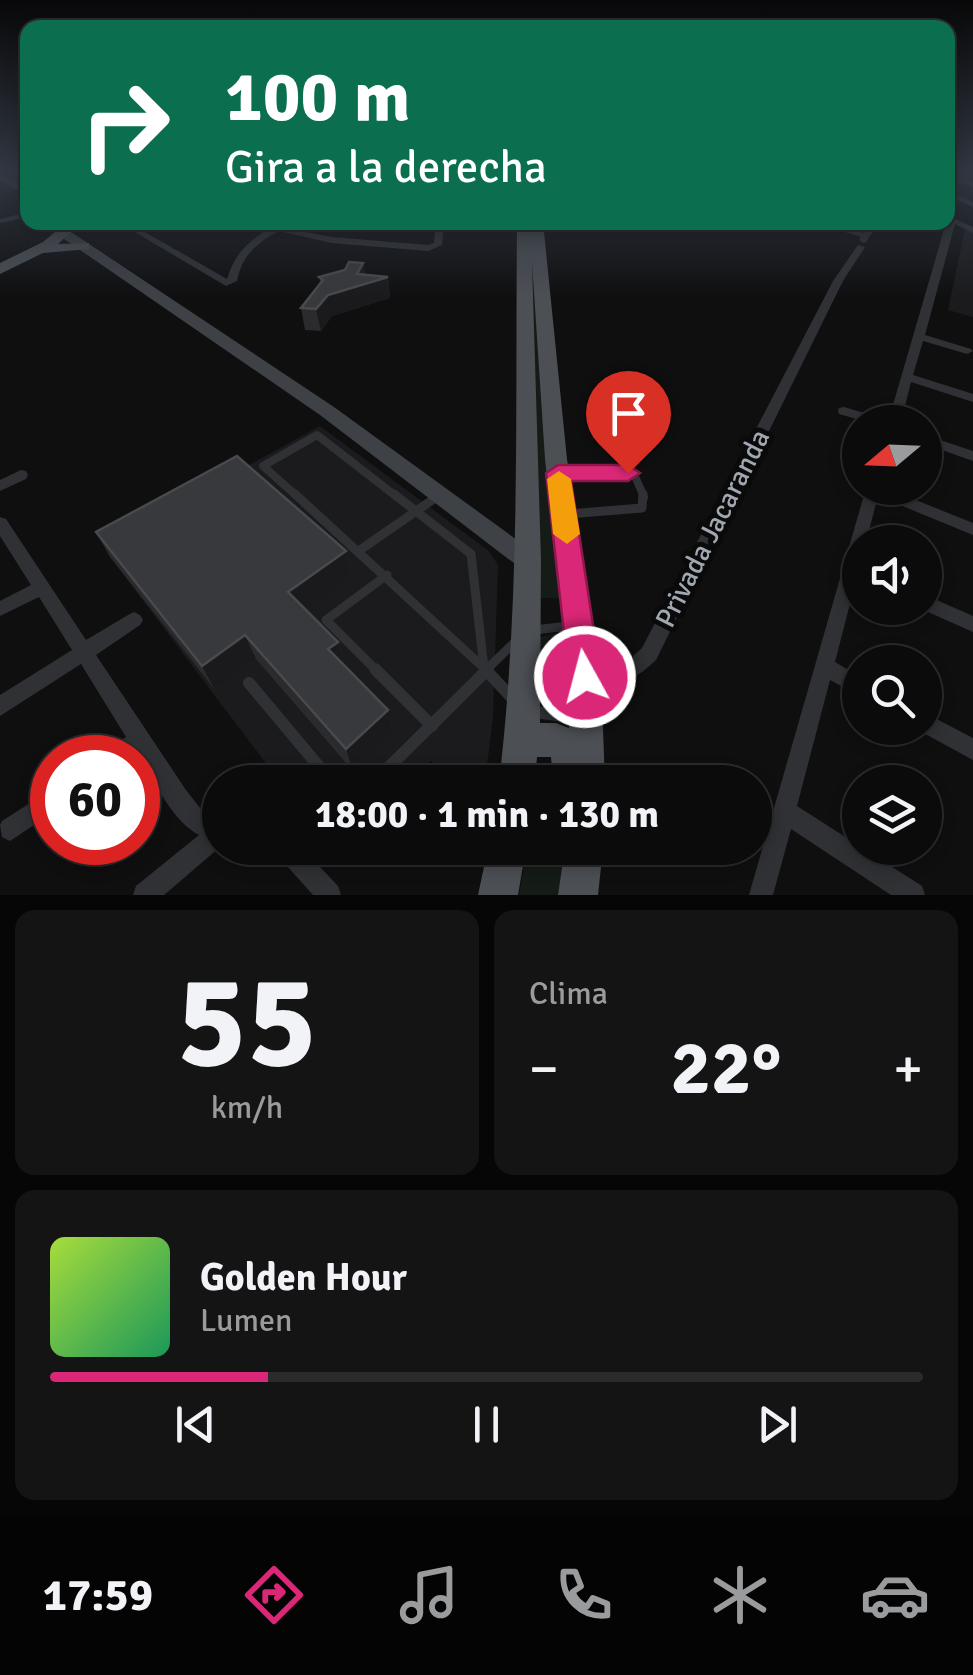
<!DOCTYPE html>
<html lang="es">
<meta charset="utf-8">
<style>
:root{--surface:#0b0b0c;--page:#141415;--text:#f1f3f6;--muted:#9a9b9d;--line:#2b2b2d;--accent:#db2777}
body{margin:0;font-family:Signika,sans-serif;background:var(--page);color:var(--text);height:100vh;display:flex;flex-direction:column;font-size:38px;white-space:nowrap}
*{box-sizing:border-box;margin:0}
p{font-size:32px;color:var(--muted)}
.icon{flex:none;width:55px;height:55px;fill:none;stroke:currentColor;stroke-width:2;stroke-linecap:round;stroke-linejoin:round}
.map{position:relative;height:895px;overflow:hidden}
.details{display:flex;flex-direction:column;gap:15px;padding:15px;background:#060607;flex:1}
.details>*{flex:none}
.top-card{position:absolute;left:20px;top:20px;width:935px;height:210px;border-radius:20px;box-shadow:0 5px 15px #0003,0 0 0 2px var(--line);background:#0b6e4f;color:#fff;overflow:hidden}
.needle{width:65px;rotate:251deg}
.fabs{position:absolute;left:842px;top:405px;display:grid;gap:20px}
.fabs a{display:grid;place-items:center;width:100px;height:100px;border-radius:50%;background:var(--surface);box-shadow:0 5px 15px #0003,0 0 0 2px var(--line);font-size:50px}
.speed{position:absolute;left:30px;top:735px;display:flex;gap:20px;font-size:50px;font-weight:700;text-align:center}
.speed>*{display:grid;place-content:center;width:130px;height:130px;border-radius:50%;background:var(--surface);box-shadow:0 5px 15px #0003,0 0 0 2px var(--line);line-height:1}
.speed .limit{border:15px solid #d22;background:#fff;color:#111}
.pin{position:absolute;display:grid;place-items:center;width:85px;height:85px;color:#fff;margin:-102px -42px;border-radius:50% 50% 50% 0;rotate:-45deg;box-shadow:0 0 10px #0007}
.pin .icon{rotate:45deg}
.me{position:absolute;width:110px;margin:-55px;rotate:353deg;stroke-linejoin:round;filter:drop-shadow(0 0 8px #0008)}
.turn{display:flex;align-items:center;gap:35px;height:210px;padding:0 40px;font-size:45px}
.turn .icon{width:130px;height:130px;stroke-width:2.5}
.turn b{display:block;font-size:70px;line-height:85px}
.big{font-size:75px;font-weight:700;line-height:1.1}
.details .tile{flex:1;display:flex;flex-direction:column;justify-content:center;gap:15px;min-width:0;padding:0 35px;border-radius:20px;background:var(--page)}
.details .dial{align-items:center;gap:0}
.dial b{font-size:130px;line-height:1}
.song{display:flex;align-items:center;gap:30px}
.cover{width:120px;height:120px;border-radius:15px;background:linear-gradient(135deg,hsl(80 70% 55%),hsl(150 70% 35%))}
.played{height:10px;border-radius:5px;background:linear-gradient(90deg,var(--accent) 25%,var(--line) 25%)}
.keys{display:flex;justify-content:space-around;direction:ltr}
.heat{display:flex;justify-content:space-between;align-items:center;font-size:55px;direction:ltr}
.details .tiles{flex:1;display:grid;gap:15px;grid-template-columns:1fr 1fr}
.tile:last-child{grid-column:span 2}
.trip{position:absolute;left:202px;top:765px;width:570px;height:100px;border-radius:50px;background:var(--surface);box-shadow:0 5px 15px #0003,0 0 0 2px var(--line);font-weight:700;line-height:100px;text-align:center}
.menu{display:flex;height:160px;justify-content:space-around;align-items:center;background:#040405;color:var(--muted)}
.menu .icon{width:70px;height:70px}
.menu .selected{color:var(--accent)}
.menu b{font-size:45px;color:var(--text)}
.map>svg:first-child{display:block}
.built{fill:#1b1b1d}
.green{fill:#151b16}
.lines{fill:none;stroke-linecap:round;stroke-linejoin:round}
.lane-far2{stroke:#303135;stroke-width:8}
.lane-far1{stroke:#303135;stroke-width:9}
.lane{stroke:#303135;stroke-width:12}
.street{fill:#303135;fill-rule:evenodd}
.secondary{fill:#3e4145;fill-rule:evenodd}
.primary{fill:#4c4f54;fill-rule:evenodd}
.wall{fill:#2b2b2e}
.shaded-wall{fill:#1a1a1c}
.building{fill:#37393c;stroke:#484a4e;stroke-width:2.5}
.route{fill:#db2777;stroke:#8e194d;stroke-width:2.5}
.slow{fill:#f59e0b}
.labels{text-anchor:middle;stroke-width:10;stroke-linejoin:round;paint-order:stroke}
.street-label{font-size:28px;fill:#a0a7b1;stroke:#0a0a0b}
</style>
<div class="map">
<svg width="973" height="895" viewBox="0 0 973 895">
<rect width="100%" height="100%" fill="#0f0f10"/>
<g class="built">
<polygon points="965,229 973,233 973,317 948,310"/>
<polygon points="320,426 489,551 498,565 493,717 485,782 450,782 431,761 409,782 280,782 107,553 242,478 236,472"/>
</g>
<g class="green">
<polygon points="528,227 535,227 561,598 541,598"/>
<polygon points="569,630 571,696 541,700 540,637"/>
<polygon points="527,848 570,848 571,895 519,895"/>
</g>
<g class="lines">
<g class="lane-far2">
<polyline points="560,473 634,474 644,497"/>
<polyline points="298,497 263,466 317,435 397,497"/>
</g>
<g class="lane-far1">
<polyline points="295,494 484,668"/>
<polyline points="394,494 471,554 484,668"/>
<polyline points="568,514 642,508 643,494"/>
<polyline points="360,550 438,496"/>
<polyline points="534,630 569,626"/>
<polyline points="484,668 487,671"/>
<polyline points="484,668 484,671"/>
<polyline points="377,671 326,620 387,575"/>
<polyline points="485,671 518,639"/>
</g>
<g class="lane">
<polyline points="375,669 432,726"/>
<polyline points="485,669 515,701"/>
<polyline points="249,683 332,782"/>
<polyline points="530,711 575,718"/>
<polyline points="374,782 488,669"/>
</g>
<g class="street">
<polygon points="28,173 28,176 0,183 0,179"/>
<polygon points="948,173 973,182 973,187 948,177"/>
<polygon points="948,191 973,202 973,207 948,196"/>
<polygon points="28,212 28,217 0,223 0,219"/>
<polygon points="948,216 973,227 973,233 955,224 925,335 971,349 973,351 967,354 923,341 913,375 973,394 973,402 911,382 901,422 888,422"/>
<path d="M148,222h12l-17,9 84,48c7,-23 20,-38 42,-50l-25,-7 32,4 7,-4h12l-9,6 46,9 96,8 6,-2 2,-21h8l-2,23 -14,6 -96,-8 -53,-12c-23,12 -37,25 -42,50l-11,5 -93,-55z"/>
<polygon points="813,222 828,222 864,233 871,222 879,222 866,242 863,243 859,240 861,237"/>
<path d="M858,245l7,2 -22,34 -187,379c-23,22 -47,34 -78,23l-3,-6 3,-6c10,-3 16,0 26,-1 16,-1 27,-12 38,-22l191,-367z"/>
<polygon points="844,407 884,419 886,422 867,422 839,414 838,411 839,408"/>
<polygon points="925,435 973,451 973,461 925,444"/>
<polygon points="21,470 26,471 28,475 26,479 0,491 0,480"/>
<polygon points="866,488 886,488 973,523 973,535 878,496 866,542 860,542 860,565 835,662 860,677 860,696 830,680 797,806 922,886 925,895 891,895 791,829 773,895 749,895"/>
<path d="M0,517l6,2 80,121 42,-25 6,-3 6,3 3,5 -3,5 -44,30 90,135 18,23 16,8v26l-56,48h-31l3,-9 63,-51c-28,-15 -45,-55 -61,-81l-5,4h-29l2,-8 20,-13 -45,-73 -81,52v-21l72,-45 -33,-53 -39,19v-15l31,-16 -31,-49z"/>
<polygon points="925,595 973,616 973,632 919,608 925,608"/>
<polygon points="925,713 973,738 973,760 918,730 917,728 925,728"/>
<polygon points="52,789 52,813 10,841 2,837 0,825 2,821"/>
<polygon points="259,848 303,849 338,886 341,895 313,895 287,866 263,856"/>
</g>
<g class="secondary">
<polygon points="0,173 28,188 28,196 0,180"/>
<polygon points="54,226 62,226 334,407 535,553 539,560 535,567 527,569 519,567 320,415 54,232"/>
</g>
<g class="primary">
<polygon points="67,222 82,222 58,244 89,243 89,249 43,253 0,274 0,263 43,242"/>
<path d="M522,222h21l24,237 34,218 4,105h-52l-2,-25h-14l-2,25h-36c22,-184 16,-371 18,-556zM532,262l13,197 24,218v51l-13,-5h-16l1,-163z"/>
<polygon points="488,848 526,848 518,895 478,895"/>
<polygon points="565,848 603,848 598,895 558,895"/>
</g>
</g>
<g class="wall">
<polygon points="363,263 365,275 388,277 390,298 332,316 321,331 305,330 301,308 321,283 319,277"/>
<polygon points="96,532 346,551 351,576 305,609 338,642 344,665 388,710 393,733 353,771 256,659 215,690 110,557"/>
</g>
<g class="shaded-wall">
<polygon points="363,263 366,284 388,277 390,298 332,316 321,331 316,309 328,295 357,274"/>
<polygon points="346,551 351,576 296,616 288,592"/>
<polygon points="245,635 256,659 215,690 202,666"/>
<polygon points="338,642 344,666 328,649"/>
<polygon points="388,710 393,733 353,771 346,749"/>
</g>
<g class="building">
<polygon points="349,262 363,263 357,274 388,277 328,295 316,309 301,308 323,280 319,277 345,270"/>
<polygon points="237,456 346,551 288,592 338,642 328,649 388,710 346,749 245,635 202,666 96,532"/>
</g>
<linearGradient id="sky" x2="0" y2="1"><stop stop-color="#080809"/><stop offset="0.58" stop-color="#313742"/><stop offset="1" stop-color="#313742" stop-opacity="0"/></linearGradient>
<rect width="973" height="298" fill="url(#sky)"/>
<polygon class="route" points="558,465 628,465 640,473 628,481 571,481 601,677 597,687 585,692 574,687 569,677 546,473"/>
<polygon class="slow" points="559,471 571,479 580,534 567,544 553,534 547,479"/>
<g class="labels">
<g class="street-label">
<text transform="translate(712 528) rotate(-63)" y="10">Privada Jacaranda</text>
</g>
</g>
</svg>
<div class="fabs">
<a><svg class="needle" viewBox="-14 -14 28 28"><path d="M0-13l5 13h-10z" fill="#e53935"/><path d="M0 13l5-13h-10z" fill="#9a9b9d"/></svg></a>
<a><svg class="icon" aria-label="sound" viewBox="0 0 24 24"><path d="M4 9h4l5-4v14l-5-4H4zM17 9q2 3 0 6"/></svg></a>
<a><svg class="icon" aria-label="search" viewBox="0 0 24 24"><circle cx="10" cy="10" r="6"/><path d="M15 15l6 6"/></svg></a>
<a><svg class="icon" aria-label="layers" viewBox="0 0 24 24"><path d="M12 4l9 5-9 5-9-5zM3 14l9 5 9-5"/></svg></a>
</div>
<div class="speed"><div class="limit">60</div></div>
<div class="pin" style="left:628px;top:473px;background:#d93025"><svg class="icon" aria-label="arrive" viewBox="0 0 24 24"><path d="M6 21V4h12l-3 4 3 4H6"/></svg></div>
<svg class="me" style="left:585px;top:677px" viewBox="-20 -20 40 40"><circle r="17" fill="#db2777" stroke="#fff" stroke-width="3"/><path d="M0-11L8 9 0 5-8 9z" fill="#fff"/></svg>
<div class="trip">18:00 · 1 min · 130 m</div>
<div class="top-card">
<div class="turn"><svg class="icon" aria-label="right" viewBox="0 0 24 24"><path d="M7 20v-9h11M14 6l5 5-5 5"/></svg><div><b>100 m</b>Gira a la derecha</div></div>
</div>
</div>
<section class="details">
<div class="tiles">
<div class="tile dial"><b>55</b><p>km/h</p></div>
<div class="tile"><p>Clima</p>
<div class="heat"><a>−</a><b class="big">22°</b><a>+</a></div>
</div>
<div class="tile">
<div class="song"><i class="cover"></i><div><b>Golden Hour</b><p>Lumen</p></div></div>
<div class="played"></div>
<div class="keys"><svg class="icon" aria-label="previous" viewBox="0 0 24 24"><path d="M18 5L8 12l10 7zM5 5v14"/></svg><svg class="icon" aria-label="pause" viewBox="0 0 24 24"><path d="M8 5v14M16 5v14"/></svg><svg class="icon" aria-label="next" viewBox="0 0 24 24"><path d="M6 5l10 7-10 7zM19 5v14"/></svg></div>
</div>
</div>
</section>
<nav class="menu">
<b>17:59</b>
<svg class="icon selected" aria-label="directions" viewBox="0 0 24 24"><path d="M12 3l9 9-9 9-9-9zM9 14v-3h6M13 9l2 2-2 2"/></svg>
<svg class="icon" aria-label="music" viewBox="0 0 24 24"><path d="M9 18V5l10-2v13"/><circle cx="6" cy="18" r="3"/><circle cx="16" cy="16" r="3"/></svg>
<svg class="icon" aria-label="phone" viewBox="0 0 24 24"><path d="M5 4h4l2 5-3 2q2 4 5 5l2-3 5 2v4C11 20 4 13 5 4z"/></svg>
<svg class="icon" aria-label="climate" viewBox="0 0 24 24"><path d="M12 3v18M4 7l16 10M4 17L20 7"/></svg>
<svg class="icon" aria-label="car" viewBox="0 0 24 24"><path d="M5 17H2v-5l4-1 3-4h7l3 4 3 1v5h-3M9 17h6M6 11h13"/><circle cx="7" cy="17" r="2"/><circle cx="17" cy="17" r="2"/></svg>
</nav>
